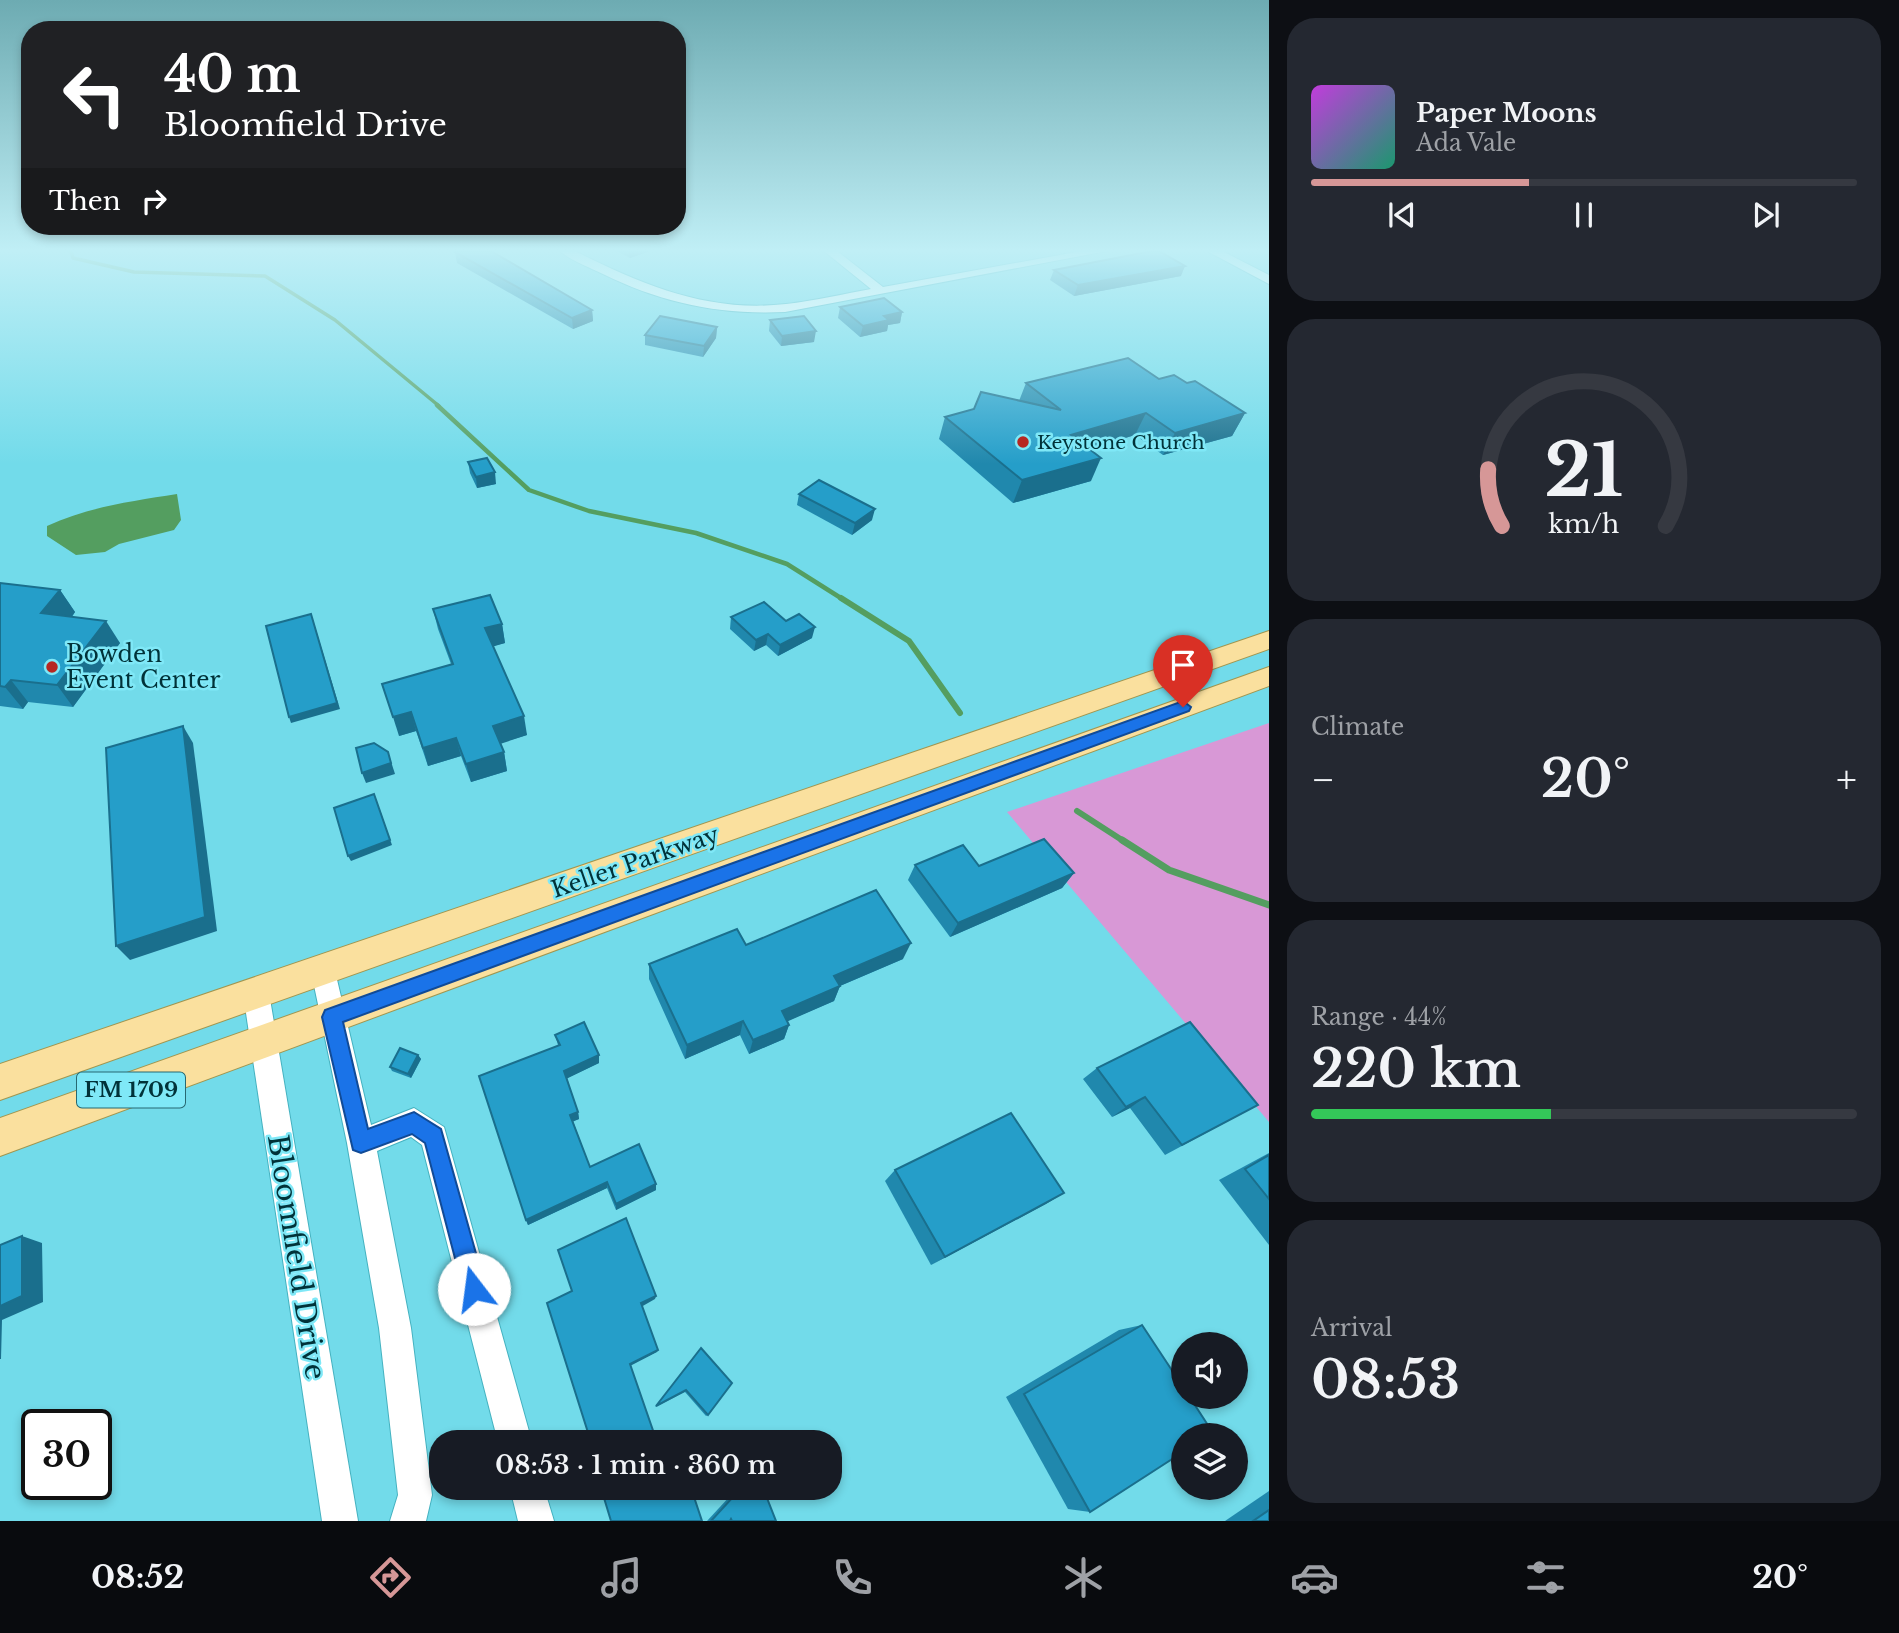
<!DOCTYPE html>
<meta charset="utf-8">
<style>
:root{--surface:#171b24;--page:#242831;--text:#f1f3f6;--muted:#9ea1a6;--line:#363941;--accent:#d69797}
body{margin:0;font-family:"Libre Baskerville",serif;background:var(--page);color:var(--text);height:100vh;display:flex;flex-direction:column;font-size:26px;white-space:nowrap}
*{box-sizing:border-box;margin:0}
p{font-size:23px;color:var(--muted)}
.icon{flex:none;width:38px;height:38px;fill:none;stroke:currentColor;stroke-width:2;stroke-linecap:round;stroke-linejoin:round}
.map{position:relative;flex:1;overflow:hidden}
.sheet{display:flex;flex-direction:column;gap:18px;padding:18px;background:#0d0f14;width:630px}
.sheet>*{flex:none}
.banner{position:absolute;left:21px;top:21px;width:665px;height:214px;border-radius:28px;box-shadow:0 4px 10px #0003;background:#202124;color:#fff;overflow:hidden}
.buttons{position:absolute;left:1171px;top:1332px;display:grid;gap:14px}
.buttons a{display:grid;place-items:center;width:77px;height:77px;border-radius:50%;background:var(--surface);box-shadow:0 4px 10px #0003;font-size:35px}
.speed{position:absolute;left:21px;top:1409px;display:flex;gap:14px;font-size:35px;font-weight:700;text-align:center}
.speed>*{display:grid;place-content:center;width:91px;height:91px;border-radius:50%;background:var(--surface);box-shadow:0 4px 10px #0003;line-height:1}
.speed .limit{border:4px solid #111;border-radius:10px;background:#fff;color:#111}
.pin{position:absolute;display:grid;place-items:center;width:60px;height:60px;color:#fff;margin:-72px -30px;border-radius:50% 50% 50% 0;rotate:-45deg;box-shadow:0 0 7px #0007}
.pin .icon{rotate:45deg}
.me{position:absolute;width:77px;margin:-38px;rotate:345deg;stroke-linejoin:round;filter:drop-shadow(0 0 5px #0008)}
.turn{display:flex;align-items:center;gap:24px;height:147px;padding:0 28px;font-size:32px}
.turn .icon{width:91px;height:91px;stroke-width:2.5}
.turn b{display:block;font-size:49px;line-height:60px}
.then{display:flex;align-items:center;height:66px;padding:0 28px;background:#0003;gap:14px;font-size:26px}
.big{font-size:52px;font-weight:600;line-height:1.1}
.sheet .card{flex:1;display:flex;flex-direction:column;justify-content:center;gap:10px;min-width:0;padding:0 24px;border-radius:28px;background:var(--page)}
.sheet .dial{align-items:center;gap:0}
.dial svg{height:182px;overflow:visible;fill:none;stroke:var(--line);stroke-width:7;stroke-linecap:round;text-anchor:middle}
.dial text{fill:var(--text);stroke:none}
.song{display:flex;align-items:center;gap:21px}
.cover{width:84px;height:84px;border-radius:10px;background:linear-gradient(135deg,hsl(290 70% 55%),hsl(160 70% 35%))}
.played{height:7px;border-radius:4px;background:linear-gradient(90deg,var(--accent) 40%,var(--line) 40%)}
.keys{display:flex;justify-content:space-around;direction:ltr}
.heat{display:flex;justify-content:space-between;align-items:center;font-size:38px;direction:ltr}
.charge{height:10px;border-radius:5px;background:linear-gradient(90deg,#34c759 44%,var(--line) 0)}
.trip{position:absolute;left:429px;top:1430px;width:413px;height:70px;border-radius:28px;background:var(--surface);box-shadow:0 4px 10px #0003;font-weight:600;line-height:70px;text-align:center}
.dock{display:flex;height:112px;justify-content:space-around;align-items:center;background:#090b0e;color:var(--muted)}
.dock .icon{width:49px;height:49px}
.dock .selected{color:var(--accent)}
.dock b{font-size:32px;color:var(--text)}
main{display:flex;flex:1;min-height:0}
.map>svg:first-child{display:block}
.green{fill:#d898d6}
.water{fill:#549e60}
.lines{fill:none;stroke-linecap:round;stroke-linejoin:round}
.stream-far3{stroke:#549e60;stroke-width:3.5}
.stream-far2{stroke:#549e60;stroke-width:4.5}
.stream-far1{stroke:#549e60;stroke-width:6}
.stream{stroke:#549e60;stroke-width:7}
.minor-casing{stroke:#45b2c0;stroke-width:2}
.major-casing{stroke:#a19650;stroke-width:2}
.minor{fill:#fff;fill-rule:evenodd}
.major{fill:#fae09e;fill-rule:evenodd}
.wall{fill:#2088ad}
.shaded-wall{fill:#1a6f8d}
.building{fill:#259ec9;stroke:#1a6f8d;stroke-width:2}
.route{fill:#1a73e8;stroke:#114b97;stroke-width:2}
.poi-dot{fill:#b62722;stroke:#7fe8f7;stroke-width:2.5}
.labels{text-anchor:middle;stroke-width:5;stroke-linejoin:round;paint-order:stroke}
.far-poi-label{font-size:19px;fill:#013239;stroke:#7fe8f7;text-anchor:start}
.shield{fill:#7fe8f7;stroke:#276972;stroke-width:2}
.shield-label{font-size:21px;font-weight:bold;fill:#013239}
.poi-label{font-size:23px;fill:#013239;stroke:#7fe8f7;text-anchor:start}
.street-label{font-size:23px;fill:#013239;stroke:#7fe8f7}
.near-street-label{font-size:28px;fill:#013239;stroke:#7fe8f7}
</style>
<main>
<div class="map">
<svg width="1269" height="1521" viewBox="0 0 1269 1521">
<rect width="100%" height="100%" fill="#72dbea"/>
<polygon class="green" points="1269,723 1269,1122 1007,812"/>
<path class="water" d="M177,494l4,26 -7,10 -55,14 -14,8 -29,3 -29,-19v-10c41,-19 86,-25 130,-32z"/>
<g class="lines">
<polyline class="stream-far3" points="71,251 73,258 134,272 265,276 335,320 439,406"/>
<polyline class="stream-far2" points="437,405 529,490 589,511 696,533 787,564 844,600"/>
<g class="stream-far1">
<polyline points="841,598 909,641 960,713"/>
<polyline points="1077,811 1125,842"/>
</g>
<polyline class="stream" points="1122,840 1169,870 1269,905"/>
<g class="minor-casing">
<g id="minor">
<path d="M560,251h15c67,34 134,62 211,53 28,-3 57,-10 85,-15l-47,-38h13l46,36 199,-36h25l-322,61c-66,3 -123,-9 -182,-38 -14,-7 -32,-13 -43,-23z"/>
<polygon points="1207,251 1222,251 1269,275 1269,284"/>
<polygon points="323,959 332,963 335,971 371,1125 414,1108 444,1127 532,1442 498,1442 422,1145 411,1137 377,1151 411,1328 432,1495 426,1521 390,1521 398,1495 379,1328 347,1143 311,971 314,963"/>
<polygon points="256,981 265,984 269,993 358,1521 322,1521 243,993 247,984"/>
<polygon points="510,1488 544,1488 554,1521 518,1521"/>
</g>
</g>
<g class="major-casing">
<g id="major">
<polygon points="1269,631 1269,649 0,1100 0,1064"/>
<polygon points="1269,667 1269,686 0,1156 0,1118"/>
</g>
</g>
<use href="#minor" class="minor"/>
<use href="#major" class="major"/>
</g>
<g class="wall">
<polygon points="617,251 650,251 630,258"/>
<polygon points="455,252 592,310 593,321 573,329 457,263"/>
<polygon points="1054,270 1181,276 1074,296 1050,280"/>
<polygon points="840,307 902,312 900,323 888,325 887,331 860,337 838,318"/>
<polygon points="770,320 814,342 781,346 769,331"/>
<polygon points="717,327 716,338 703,357 645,345 645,335"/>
<polygon points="1159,379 1187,383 1245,413 1232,436 1163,455 1135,435 1089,449 1091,481 1013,503 939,439 945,417 1019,401 1026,383"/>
<polygon points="468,462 496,484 477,488 470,473"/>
<polygon points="799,494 872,520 852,535 797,505"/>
<polygon points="0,583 60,590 75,612 72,617 120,643 73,707 28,702 23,709 0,706"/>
<polygon points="433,609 502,624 505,643 493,646 527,735 500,743 504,752 507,771 471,782 461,756 428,766 416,731 399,736 451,664 438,629"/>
<polygon points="731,617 786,621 812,638 778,656 766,645 754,651 730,629"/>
<polygon points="915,865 979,866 1074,873 1062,888 950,937 908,880"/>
<polygon points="746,945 903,959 840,986 834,1001 787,1021 789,1025 784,1039 749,1054 740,1035 685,1059 649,979 649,964"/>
<polygon points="555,1035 599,1063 567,1078 578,1112 579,1119 573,1121 590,1167 656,1190 616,1210 607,1188 528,1225 526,1220 558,1045"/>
<polygon points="418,1055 421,1059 411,1078 392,1071 390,1067"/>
<polygon points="1097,1068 1258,1105 1165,1155 1130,1108 1112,1117 1083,1079"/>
<polygon points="1269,1153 1269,1245 1219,1180"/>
<polygon points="895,1170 1064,1193 931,1265 885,1181"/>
<polygon points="1142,1325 1090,1512 1068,1509 1006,1397 1119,1330"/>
<polygon points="701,1348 708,1415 706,1416 685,1392 655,1407"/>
<polygon points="746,1488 763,1488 776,1521 707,1521 731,1495"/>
<polygon points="1269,1491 1269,1521 1225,1521"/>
</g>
<g class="shaded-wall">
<polygon points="629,251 650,251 630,258"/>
<polygon points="1185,266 1181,276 1074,296 1078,285"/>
<polygon points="592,310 593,321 573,329 572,318"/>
<polygon points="902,312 900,323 888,325 887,331 860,337 863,326 884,316"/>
<polygon points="717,327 716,338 703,357 704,346"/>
<polygon points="816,331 814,342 781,346 782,336"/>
<polygon points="1146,413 1135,435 1061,457 1071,435"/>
<polygon points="1245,413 1232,436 1163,455 1175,433"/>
<polygon points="1101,458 1091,481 1013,503 1022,480"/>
<polygon points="495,472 496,484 477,488 476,477"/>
<polygon points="875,509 872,520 852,535 855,523"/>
<polygon points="60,590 75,612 57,636 41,613"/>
<polygon points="313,620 340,709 291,723 289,717"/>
<polygon points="106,621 120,643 73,707 57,685"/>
<polygon points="502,624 505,643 488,648 485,628"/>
<polygon points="815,627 812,638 778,656 780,645"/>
<polygon points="768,634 766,645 754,651 756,640"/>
<polygon points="11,680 28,702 23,709 5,687"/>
<polygon points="411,712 416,731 399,736 393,717"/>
<polygon points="524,716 527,735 497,745 493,726"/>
<polygon points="183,726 193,743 217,931 130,960 116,946"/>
<polygon points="456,738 461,756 428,766 423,748"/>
<polygon points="388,752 395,774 366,783 362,773"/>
<polygon points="504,752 507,771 471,782 466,764"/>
<polygon points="376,799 392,845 351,861 348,856"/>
<polygon points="1074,873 1062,888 950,937 958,923"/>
<polygon points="911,943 903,959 828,991 834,976"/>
<polygon points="840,986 834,1001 777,1026 782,1011"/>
<polygon points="743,1021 740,1035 685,1059 687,1045"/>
<polygon points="789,1025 784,1039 749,1054 753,1040"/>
<polygon points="418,1055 421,1059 411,1078 408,1074"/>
<polygon points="599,1055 599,1063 566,1079 564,1071"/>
<polygon points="1145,1097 1130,1108 1112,1117 1126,1107"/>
<polygon points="578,1112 579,1119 572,1122 570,1115"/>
<polygon points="607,1182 607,1188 528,1225 526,1220"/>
<polygon points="656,1184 656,1190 616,1210 616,1204"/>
<polygon points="1064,1193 1046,1204 931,1265 945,1257"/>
<polygon points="22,1236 42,1243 43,1302 2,1320 1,1359 0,1359 0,1306"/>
<polygon points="656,1296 655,1299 641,1307 641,1303"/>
<polygon points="658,1350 657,1352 630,1366 630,1364"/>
</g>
<g class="building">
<polygon points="459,251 491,251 592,310 572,318 455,252"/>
<polygon points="1152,251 1159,251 1185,266 1078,285 1054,270"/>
<polygon points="884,298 902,312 884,316 889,320 863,326 840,307"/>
<polygon points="660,316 717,327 704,346 645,335"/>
<polygon points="804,316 816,331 782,336 770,320"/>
<polygon points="1128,358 1159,379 1174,375 1187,383 1195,381 1245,413 1175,433 1146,413 1071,435 1101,458 1022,480 945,417 974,409 981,392 1061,410 1026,383"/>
<polygon points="487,458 495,472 476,477 468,462"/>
<polygon points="819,480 875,509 855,523 799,494"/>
<polygon points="0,583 60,590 41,613 106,621 57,685 11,680 5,687 0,686"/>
<polygon points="490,595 502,624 485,628 524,716 493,726 504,752 466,764 456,738 423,748 411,712 393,717 382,684 453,664 433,609"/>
<polygon points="764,602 786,621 799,614 815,627 780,645 768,634 756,640 731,617"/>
<polygon points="311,614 337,703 289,717 266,626"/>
<polygon points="183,726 205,917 116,946 106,748"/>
<polygon points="374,743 388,752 391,763 362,773 356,748"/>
<polygon points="374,794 390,840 348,856 334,808"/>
<polygon points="1044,839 1074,873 958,923 915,865 963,845 979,866"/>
<polygon points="876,890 911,943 834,976 840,986 782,1011 789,1025 753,1040 743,1021 687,1045 649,964 737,929 746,945"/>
<polygon points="584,1022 599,1055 564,1071 578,1112 570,1115 590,1167 639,1144 656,1184 616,1204 607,1182 526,1220 479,1076 560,1045 555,1035"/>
<polygon points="1190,1022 1258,1105 1182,1145 1145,1097 1126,1107 1097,1068"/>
<polygon points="400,1048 418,1055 408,1074 390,1067"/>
<polygon points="1011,1113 1064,1193 945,1257 895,1170"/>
<polygon points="1269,1155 1269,1199 1245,1169"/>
<polygon points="626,1218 656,1296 641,1303 658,1350 630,1364 657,1442 591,1442 547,1303 572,1291 558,1250"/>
<polygon points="22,1236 22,1296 0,1306 0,1245"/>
<polygon points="1142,1325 1183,1387 1183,1396 1189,1396 1213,1433 1210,1435 1183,1435 1183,1452 1090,1512 1024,1394"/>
<polygon points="701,1348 732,1383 708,1415 686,1390 656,1406"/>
<polygon points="698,1434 701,1442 682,1442"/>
<polygon points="601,1488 691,1488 702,1521 611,1521"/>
<polygon points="751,1488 763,1488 776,1521 732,1521 731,1519 730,1521 711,1521 733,1497"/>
<polygon points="1269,1510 1269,1521 1253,1521"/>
</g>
<linearGradient id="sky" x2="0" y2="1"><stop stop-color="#6dabb2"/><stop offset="0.54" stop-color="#c0eff6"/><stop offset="1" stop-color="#c0eff6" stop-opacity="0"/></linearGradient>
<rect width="1269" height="464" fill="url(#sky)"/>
<polygon class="route" points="1183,701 1191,707 1189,711 343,1022 368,1129 414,1112 441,1129 486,1289 483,1297 474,1301 466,1297 463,1289 425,1143 412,1134 361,1153 353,1150 322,1017 325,1010"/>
<g class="poi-dot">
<circle cx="1023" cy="442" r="7"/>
<circle cx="52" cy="667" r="7"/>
</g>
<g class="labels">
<g class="far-poi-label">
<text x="1037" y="449">Keystone Church</text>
</g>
<rect class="shield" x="77" y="1072.5" width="108" height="35" rx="5"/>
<g class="shield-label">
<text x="131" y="1097">FM 1709</text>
</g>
<g class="poi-label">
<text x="66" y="662">Bowden<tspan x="66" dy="26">Event Center</tspan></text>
</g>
<g class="street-label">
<text transform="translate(635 862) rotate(-19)" y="8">Keller Parkway</text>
</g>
<g class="near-street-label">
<text transform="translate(297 1257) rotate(81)" y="10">Bloomfield Drive</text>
</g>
</g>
</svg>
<div class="buttons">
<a><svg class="icon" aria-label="sound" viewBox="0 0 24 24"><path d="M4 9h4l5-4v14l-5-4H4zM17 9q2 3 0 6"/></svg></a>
<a><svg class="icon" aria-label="layers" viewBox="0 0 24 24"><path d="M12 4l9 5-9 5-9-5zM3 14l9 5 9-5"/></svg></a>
</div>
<div class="speed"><div class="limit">30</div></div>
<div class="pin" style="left:1183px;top:707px;background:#d93025"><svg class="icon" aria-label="arrive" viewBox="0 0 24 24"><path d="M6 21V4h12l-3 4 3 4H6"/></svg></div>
<svg class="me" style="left:474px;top:1289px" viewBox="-20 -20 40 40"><circle r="19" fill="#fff"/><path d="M0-13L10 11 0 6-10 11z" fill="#1a73e8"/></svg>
<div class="trip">08:53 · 1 min · 360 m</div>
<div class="banner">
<div class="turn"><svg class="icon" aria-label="left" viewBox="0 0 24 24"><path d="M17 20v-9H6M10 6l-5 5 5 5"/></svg><div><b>40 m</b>Bloomfield Drive</div></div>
<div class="then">Then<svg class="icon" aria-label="right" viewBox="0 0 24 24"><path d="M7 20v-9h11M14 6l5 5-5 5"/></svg></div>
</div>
</div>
<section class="sheet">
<div class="card">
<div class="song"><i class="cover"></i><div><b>Paper Moons</b><p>Ada Vale</p></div></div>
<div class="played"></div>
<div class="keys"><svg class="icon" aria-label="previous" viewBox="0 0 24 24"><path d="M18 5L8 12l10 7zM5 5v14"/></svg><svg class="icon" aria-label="pause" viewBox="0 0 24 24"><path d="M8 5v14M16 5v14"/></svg><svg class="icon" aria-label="next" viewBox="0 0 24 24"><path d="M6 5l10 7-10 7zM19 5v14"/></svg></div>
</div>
<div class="card dial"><svg viewBox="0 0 100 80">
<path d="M14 69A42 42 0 1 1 86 69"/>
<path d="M14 69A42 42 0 0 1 8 44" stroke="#d69797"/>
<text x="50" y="56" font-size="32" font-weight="700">21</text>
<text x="50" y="72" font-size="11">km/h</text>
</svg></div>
<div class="card"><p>Climate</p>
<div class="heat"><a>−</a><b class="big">20°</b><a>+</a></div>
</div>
<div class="card"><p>Range · 44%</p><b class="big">220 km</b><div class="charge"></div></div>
<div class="card"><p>Arrival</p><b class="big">08:53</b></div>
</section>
</main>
<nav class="dock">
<b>08:52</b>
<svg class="icon selected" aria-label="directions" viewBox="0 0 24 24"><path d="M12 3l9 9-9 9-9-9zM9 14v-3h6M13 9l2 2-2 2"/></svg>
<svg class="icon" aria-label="music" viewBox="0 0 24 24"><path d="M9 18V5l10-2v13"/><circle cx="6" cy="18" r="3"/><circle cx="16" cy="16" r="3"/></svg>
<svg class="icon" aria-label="phone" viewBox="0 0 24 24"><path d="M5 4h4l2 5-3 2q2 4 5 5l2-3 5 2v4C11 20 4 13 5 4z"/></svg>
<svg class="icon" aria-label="climate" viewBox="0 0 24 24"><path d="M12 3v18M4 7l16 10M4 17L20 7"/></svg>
<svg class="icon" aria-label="car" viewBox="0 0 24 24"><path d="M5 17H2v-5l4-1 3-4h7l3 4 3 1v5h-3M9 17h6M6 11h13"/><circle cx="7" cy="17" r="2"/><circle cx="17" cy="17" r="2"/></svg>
<svg class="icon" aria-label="filters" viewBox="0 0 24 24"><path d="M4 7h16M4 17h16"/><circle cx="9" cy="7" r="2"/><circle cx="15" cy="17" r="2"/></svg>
<b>20°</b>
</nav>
